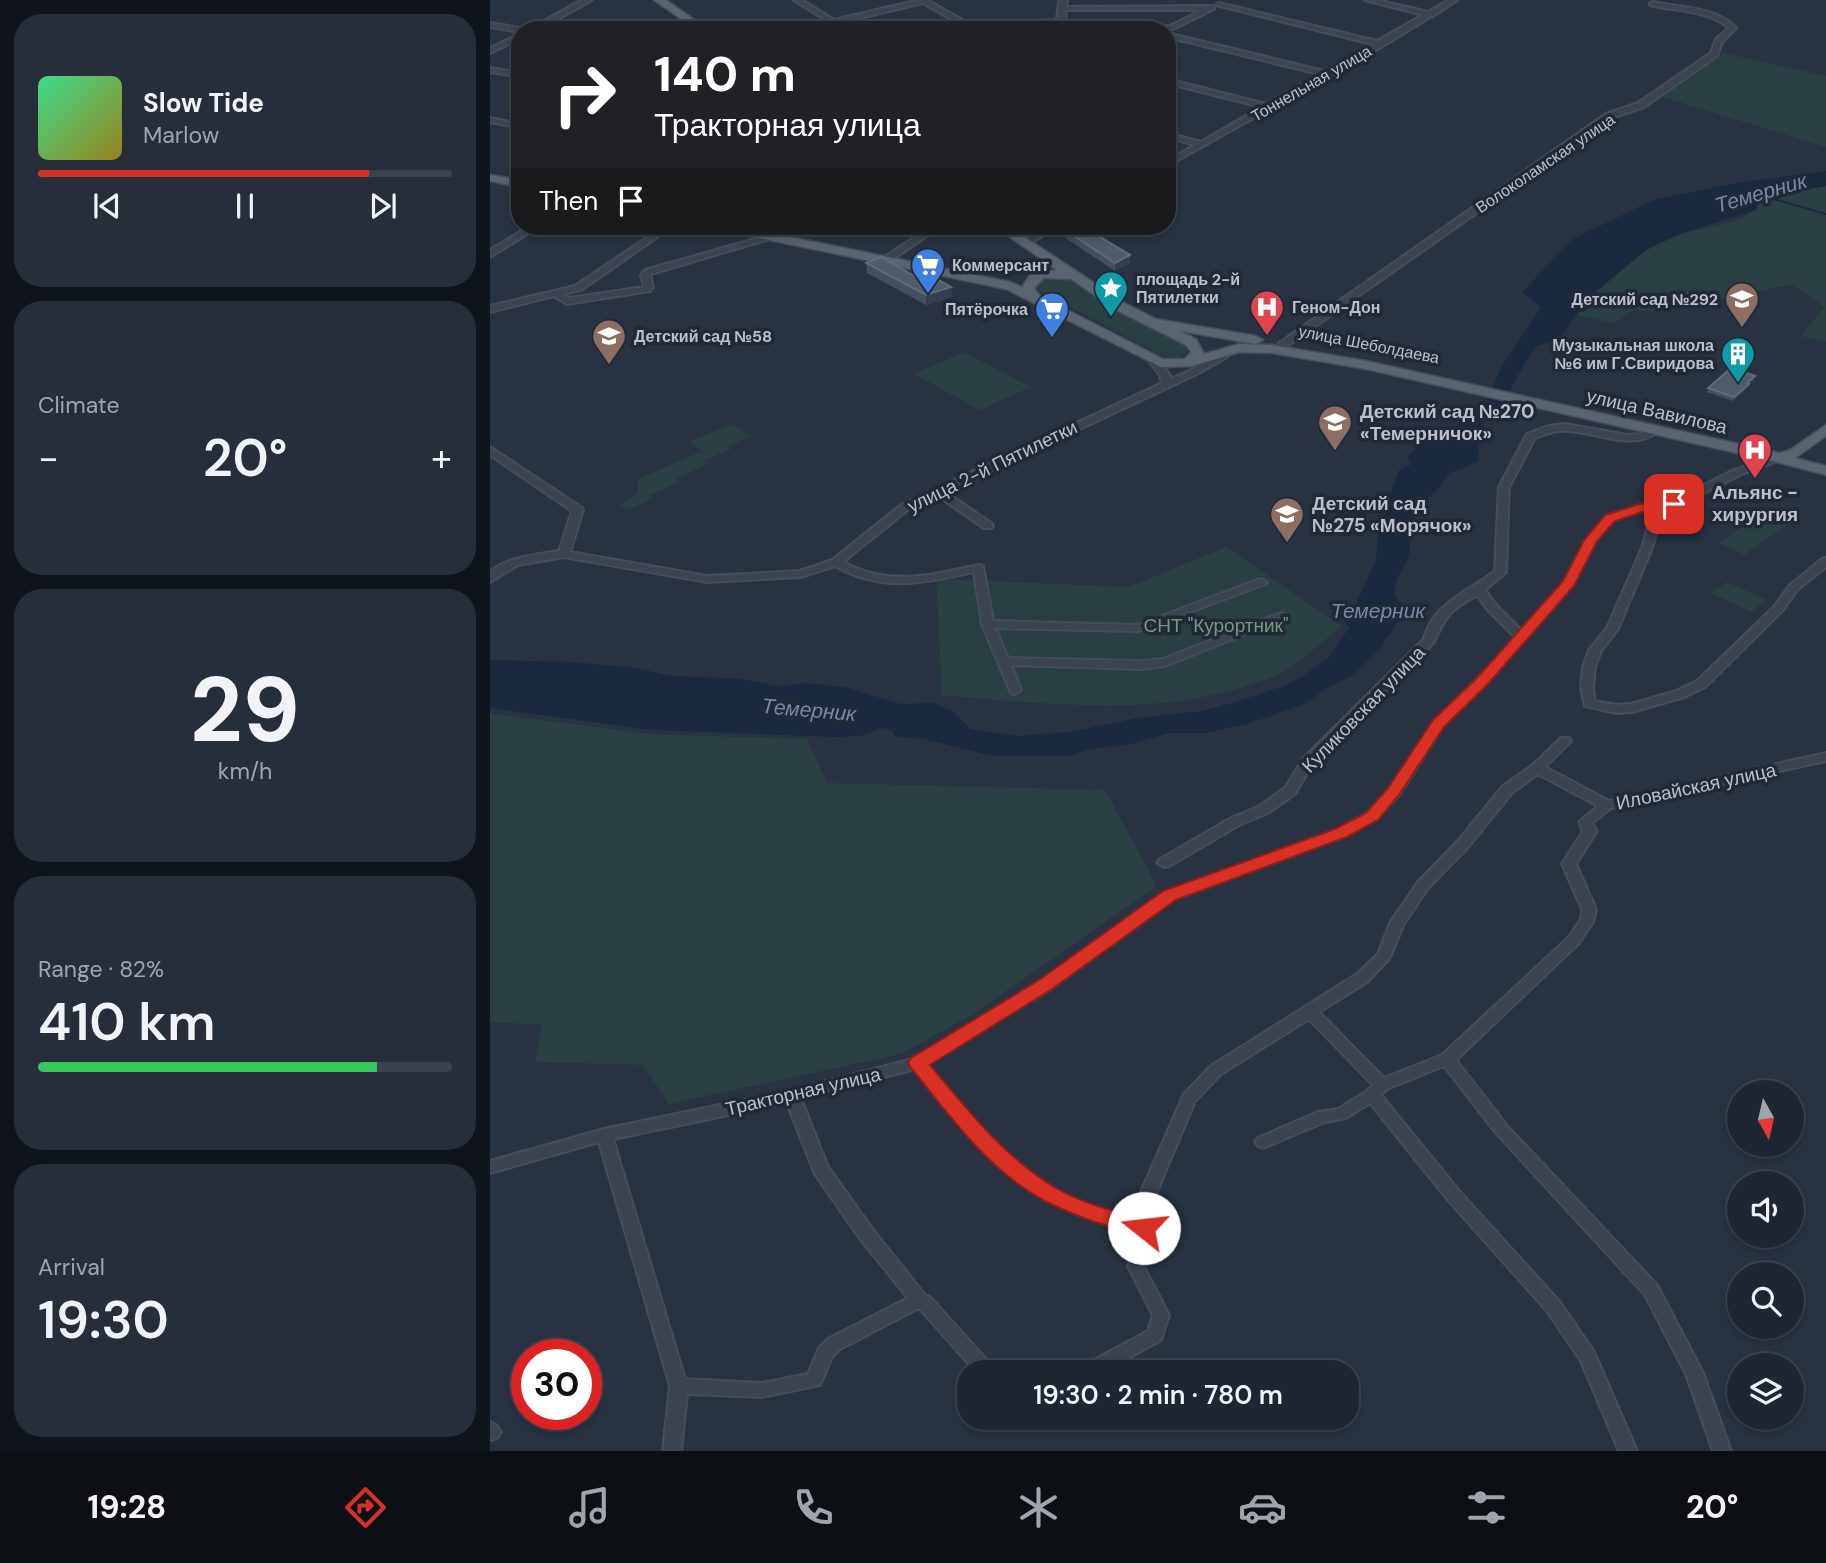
<!DOCTYPE html>
<meta charset="utf-8">
<style>
:root{--surface:#1e2631;--page:#262e39;--text:#f1f3f6;--muted:#a1a5ab;--line:#3c434d;--accent:#d93025}
body{margin:0;font-family:"DM Sans",sans-serif;background:var(--page);color:var(--text);height:100vh;display:flex;flex-direction:column;font-size:26px;white-space:nowrap}
*{box-sizing:border-box;margin:0}
p{font-size:23px;color:var(--muted)}
.icon{flex:none;width:38px;height:38px;fill:none;stroke:currentColor;stroke-width:2;stroke-linecap:round;stroke-linejoin:round}
.map{position:relative;flex:1;overflow:hidden}
.sheet{display:flex;flex-direction:column;gap:14px;padding:14px;background:#10151b;width:490px}
.sheet>*{flex:none}
.banner{position:absolute;left:21px;top:21px;width:665px;height:214px;border-radius:28px;box-shadow:0 4px 10px #0003,0 0 0 2px var(--line);background:#202124;color:#fff;overflow:hidden}
.needle{width:46px;rotate:172deg}
.controls{position:absolute;left:1237px;top:1080px;display:grid;gap:14px}
.controls a{display:grid;place-items:center;width:77px;height:77px;border-radius:50%;background:var(--surface);box-shadow:0 4px 10px #0003,0 0 0 2px var(--line);font-size:35px}
.speed{position:absolute;left:21px;top:1339px;display:flex;gap:14px;font-size:35px;font-weight:700;text-align:center}
.speed>*{display:grid;place-content:center;width:91px;height:91px;border-radius:50%;background:var(--surface);box-shadow:0 4px 10px #0003,0 0 0 2px var(--line);line-height:1}
.speed .limit{border:10px solid #d22;background:#fff;color:#111}
.pin{position:absolute;display:grid;place-items:center;width:60px;height:60px;color:#fff;margin:-30px;border-radius:14px;box-shadow:0 4px 10px #0006}
.me{position:absolute;width:77px;margin:-38px;rotate:286deg;stroke-linejoin:round;filter:drop-shadow(0 0 5px #0008)}
.turn{display:flex;align-items:center;gap:24px;height:147px;padding:0 28px;font-size:32px}
.turn .icon{width:91px;height:91px;stroke-width:2.5}
.turn b{display:block;font-size:49px;line-height:60px}
.then{display:flex;align-items:center;height:66px;padding:0 28px;background:#0003;gap:14px;font-size:26px}
.big{font-size:52px;font-weight:600;line-height:1.1}
.sheet .widget{flex:1;display:flex;flex-direction:column;justify-content:center;gap:10px;min-width:0;padding:0 24px;border-radius:28px;background:var(--page)}
.sheet .dial{align-items:center;gap:0}
.dial b{font-size:91px;line-height:1}
.song{display:flex;align-items:center;gap:21px}
.cover{width:84px;height:84px;border-radius:10px;background:linear-gradient(135deg,hsl(150 70% 55%),hsl(50 70% 35%))}
.played{height:7px;border-radius:4px;background:linear-gradient(90deg,var(--accent) 80%,var(--line) 80%)}
.keys{display:flex;justify-content:space-around;direction:ltr}
.heat{display:flex;justify-content:space-between;align-items:center;font-size:38px;direction:ltr}
.charge{height:10px;border-radius:5px;background:linear-gradient(90deg,#34c759 82%,var(--line) 0)}
.trip{position:absolute;left:467px;top:1360px;width:402px;height:70px;border-radius:28px;background:var(--surface);box-shadow:0 4px 10px #0003,0 0 0 2px var(--line);font-weight:600;line-height:70px;text-align:center}
.tab-bar{display:flex;height:112px;justify-content:space-around;align-items:center;background:#0c0f14;color:var(--muted)}
.tab-bar .icon{width:49px;height:49px}
.tab-bar .active{color:var(--accent)}
.tab-bar b{font-size:32px;color:var(--text)}
main{display:flex;flex:1;min-height:0}
.map>svg:first-child{display:block}
.green{fill:#2a3f42}
.water{fill:#1b293e}
.lines{fill:none;stroke-linecap:round;stroke-linejoin:round}
.stream{stroke:#1b293e;stroke-width:2}
.minor-casing{stroke:#464d5a;stroke-width:4}
.tertiary-casing{stroke:#464d5a;stroke-width:4}
.primary-casing{stroke:#464d5a;stroke-width:3}
.minor{fill:#3c4450;fill-rule:evenodd}
.tertiary{fill:#3c4450;fill-rule:evenodd}
.primary{fill:#5a6370;fill-rule:evenodd}
.wall{fill:#434f5e}
.shaded-wall{fill:#333e4e}
.building{fill:#505b6a;stroke:#606b79;stroke-width:2}
.route{fill:#d93025;stroke:#8d1f18;stroke-width:2}
.labels{text-anchor:middle;stroke-width:7;stroke-linejoin:round;paint-order:stroke}
.far-street-label{font-size:16px;fill:#b9c0cb;stroke:#212936}
.far-poi-label{font-size:16px;font-weight:bold;fill:#b9c0cb;stroke:#212936;text-anchor:start}
.poi-label{font-size:19px;font-weight:bold;fill:#b9c0cb;stroke:#212936;text-anchor:start}
.street-label{font-size:19px;fill:#b9c0cb;stroke:#212936}
.park-label{font-size:19px;fill:#729a7b;stroke:#212936}
.water-label{font-size:21px;font-style:italic;fill:#758aa7;stroke:#212936}
</style>
<main>
<section class="sheet">
<div class="widget">
<div class="song"><i class="cover"></i><div><b>Slow Tide</b><p>Marlow</p></div></div>
<div class="played"></div>
<div class="keys"><svg class="icon" aria-label="previous" viewBox="0 0 24 24"><path d="M18 5L8 12l10 7zM5 5v14"/></svg><svg class="icon" aria-label="pause" viewBox="0 0 24 24"><path d="M8 5v14M16 5v14"/></svg><svg class="icon" aria-label="next" viewBox="0 0 24 24"><path d="M6 5l10 7-10 7zM19 5v14"/></svg></div>
</div>
<div class="widget"><p>Climate</p>
<div class="heat"><a>−</a><b class="big">20°</b><a>+</a></div>
</div>
<div class="widget dial"><b>29</b><p>km/h</p></div>
<div class="widget"><p>Range · 82%</p><b class="big">410 km</b><div class="charge"></div></div>
<div class="widget"><p>Arrival</p><b class="big">19:30</b></div>
</section>
<div class="map">
<svg width="1336" height="1451" viewBox="0 0 1336 1451">
<rect width="100%" height="100%" fill="#283241"/>
<g class="green">
<polygon points="1234,53 1336,76 1336,147 1172,97"/>
<path d="M1336,186v156l-25,-6 23,-29 -31,-23 -131,27h-30l-20,12 -35,-8c27,-35 64,-68 106,-82 15,-4 53,-10 63,-17 8,-6 10,-15 19,-19z"/>
<polygon points="567,277 585,282 625,309 695,344 698,352 687,358 670,355 548,290 546,286 549,281"/>
<polygon points="474,352 541,387 490,410 424,374"/>
<polygon points="241,424 261,436 238,446 241,449 214,461 218,464 186,479 190,482 158,496 162,499 138,510 130,505 148,492 148,479 212,451 199,442"/>
<polygon points="1276,511 1301,522 1254,555 1229,543"/>
<path d="M736,547l116,79c-19,15 -38,33 -59,46 -8,5 -20,8 -29,11 -94,35 -214,21 -312,12l-6,-116 193,8z"/>
<polygon points="1237,582 1277,600 1261,612 1221,593"/>
<polygon points="0,713 158,734 317,739 337,783 615,790 667,886 480,1016 411,1054 179,1104 153,1065 45,1062 52,1025 0,1022"/>
</g>
<path class="water" d="M1336,171v15l-61,11 -8,5v8l-77,24 -34,16 -56,47 -32,43 -22,6c-13,19 -23,38 -33,58 -6,12 -19,10 -22,29l9,8 -12,4 1,16 -31,13 -7,12 -13,12 1,3c-9,2 -12,11 -15,20l10,2 5,5 10,1 4,6h-13l-19,-9c-2,9 0,19 -2,29 -4,15 -27,37 -6,49l-1,10 -12,21 -6,5 -1,5 -29,29 -29,15 -20,15 -58,20 -42,9h-37l-36,11 -41,5 -21,7h-78l-68,-17 -30,-3 -2,-6 -10,-2 -22,8 -24,1 -183,-7 -163,-22v-48l82,2 64,6 35,8 71,3 36,7 28,-3 43,5 51,16 34,-1 18,8 19,18 46,7 53,-4 67,-14 65,-7 33,-9 49,-16 19,-10 25,-18 21,-30 -6,-8 12,-6 1,-11 20,-43 3,-34 20,-56 13,-6 -5,-7 20,-17 28,-12 7,-8v-3l27,-13 -2,-4 16,-36 38,-57 -19,-15 51,-53 80,-39 88,-18z"/>
<g class="lines">
<polyline class="stream" points="1273,196 1336,214"/>
<g class="minor-casing">
<g id="minor">
<polygon points="304,0 312,0 344,20 429,0 437,0 483,26 500,22 571,20 574,22 571,24 500,26 483,30 469,30 475,27 433,3 349,23 360,30 352,30 342,24 318,30 305,30 337,21"/>
<polygon points="875,0 887,0 938,12 959,0 967,0 943,16 940,17 893,46 677,166 677,161 705,145 677,137 677,133 711,142 771,107 677,83 677,79 776,104 829,74 677,37 677,33 834,71 882,44 726,5 729,3 887,41 933,15"/>
<path d="M1162,2c26,5 65,5 84,26l-14,14 -5,14 -73,51 -32,11 -328,230h-6v-4l328,-230 32,-11 73,-50 5,-14 13,-11c-20,-18 -55,-17 -79,-23v-2z"/>
<polygon points="722,6 724,7 724,9 677,32 677,30 568,29 571,27 680,26 712,10 571,10 570,9 573,7"/>
<polygon points="0,23 30,28 33,30 30,30 30,32 0,27"/>
<polygon points="0,68 30,73 30,77 0,72"/>
<polygon points="0,118 30,124 30,128 0,122"/>
<polygon points="40,226 50,226 0,257 0,250"/>
<polygon points="174,226 183,226 91,290 73,294 79,298 154,287 151,275 155,270 279,235 286,237 161,274 160,275 163,287 160,291 77,304 64,296 0,312 0,306 85,286"/>
<polygon points="309,226 318,226 297,241 291,241 291,237"/>
<polygon points="442,226 451,226 399,262 393,262 393,258"/>
<path d="M736,348l5,3 -4,6 -30,17 -251,118 46,32 1,2 -1,2h-8l-46,-32 -29,13 -66,53c47,25 87,13 136,3l4,1 10,55 145,4 119,-45 4,-1 6,3 -2,2 -126,47 -144,-3 13,30 134,3 21,-2 115,-45 4,-1 6,3 -2,2 -121,48 -23,3 -131,-4 10,25 -6,4 -4,-1 -29,-69 -8,-52c-51,11 -91,21 -139,-6l-34,11 -94,5 -143,-25 -46,8 -28,17v-10c19,-16 46,-17 69,-21l13,-40 -82,-56v-8l92,61 1,2 -13,42 137,24 93,-5 32,-11 69,-55 261,-122 -2,-8 -11,-14 2,-2h6l13,16 1,4 20,-9z"/>
<path d="M1075,424l63,11 12,-1 14,-6 5,3c-26,21 -62,1 -92,0 -11,-1 -21,3 -32,7l-26,49 -3,85 -21,18 11,15 25,25 43,-48 22,-42 20,-24 34,-11 32,-4 60,-30 48,-16 5,3 -45,17 -62,31 -7,1 -11,12 -8,29 -34,81 -17,22 -6,16 -2,21 2,13 21,4 15,-1 45,-13 21,-10 77,-74 15,-21 33,-27 4,-1v9l-29,23 -15,21 -77,76 -21,10 -52,15 -16,1 -31,-7 -4,-18 2,-21 6,-17 18,-22 35,-80 8,-30 8,-9 -17,2 -27,9 -18,21 -23,44 -88,100 -41,40 -45,70 -22,24 -31,17 -171,63 -124,90 -124,75c40,49 81,101 137,131 23,11 48,18 72,24l1,-18 47,-107 27,-28 146,-92 21,-20 12,-31 28,-41 40,-41 44,-54 31,-22 28,-27h8l2,3 -26,26 64,34 217,-48v8l-215,47 -19,15 5,8 -21,33 20,45 -3,13 -14,21 -123,117 51,66 150,159 46,88 28,78h-18l-27,-77 -41,-79 -148,-161 -53,-68 -57,23 -6,6 79,97 99,109 35,51 43,99h-18l-38,-90 -34,-50 -99,-111 -78,-97 -24,15 -21,4 -62,26 -5,-2 -3,-4 3,-4 60,-26 20,-3 29,-18 6,-6 -64,-66 -88,55 -26,27 -42,100 -1,27 5,18 -13,21 25,48 -8,25 -58,32h-25l3,-5 67,-36 5,-16 -25,-49 13,-21 -4,-12c-28,-8 -56,-15 -82,-29 -59,-29 -100,-85 -140,-135l-114,30 27,68 45,63 52,65 5,2 63,70 3,5h-20l-57,-64 -79,41 -8,8 -12,28 -58,12 -75,-3 -6,57h-18l7,-65 -71,-244 -109,31v-12l114,-32 188,-39 121,-31 128,-78 124,-88 171,-63 31,-17 22,-24 46,-69 42,-41 38,-42 -27,-27 -11,-15c-28,16 -30,19 -43,47l-122,122 -17,30 -27,19 -27,11 -72,42 -5,1 -7,-4 2,-3 72,-42 27,-11 27,-19 18,-29 121,-120c8,-35 45,-48 71,-68l4,-84 28,-53 21,-8zM1048,774l60,32 -19,16 4,9 -21,33 20,45 -1,10 -12,18 -127,118 -58,23 -65,-66 48,-30 22,-23 15,-35 24,-36 40,-41 44,-54zM297,1103l28,71 46,66 47,58 -80,41 -9,9 -11,26 -46,9 -77,-4 -72,-240z"/>
<polygon points="0,1422 6,1425 11,1432 8,1437 2,1440 0,1439"/>
</g>
</g>
<g class="tertiary-casing">
<g id="tertiary">
<polygon points="92,0 102,0 48,30 37,30"/>
<polygon points="569,0 577,0 574,30 566,30"/>
<polygon points="30,34 30,39 0,53 0,48"/>
<polygon points="559,226 571,226 538,244 530,242"/>
</g>
</g>
<g class="primary-casing">
<g id="primary">
<polygon points="164,0 176,0 219,30 207,30"/>
<polygon points="0,175 30,180 30,187 0,181"/>
<path d="M225,226h22l273,56 12,5 8,-12 27,-5 -63,-44h14l118,78 30,15 100,17 7,4 -7,4 -76,-13 16,8 8,15 35,-10 33,1 94,16 413,92 11,-3 36,-25v11l-31,22 31,8v9l-49,-13 -411,-93 -94,-16 -32,-1 -48,14 -31,1 -155,-78 -285,-59zM554,278l27,1 45,31 70,35 5,7 -6,7h-22l-123,-63 -6,-8z"/>
</g>
</g>
<use href="#minor" class="minor"/>
<use href="#tertiary" class="tertiary"/>
<use href="#primary" class="primary"/>
</g>
<g class="wall">
<polygon points="574,229 640,255 640,263 625,271 574,237"/>
<polygon points="376,263 461,287 462,297 436,305 377,273"/>
<polygon points="1264,380 1259,385 1258,388 1243,401 1217,392 1218,388"/>
</g>
<g class="shaded-wall">
<polygon points="640,255 640,263 625,271 625,263"/>
<polygon points="461,287 462,297 436,305 436,295"/>
<polygon points="1265,376 1264,380 1259,385 1258,388 1243,401 1244,397"/>
</g>
<g class="building">
<polygon points="580,226 592,226 640,255 625,263 574,229"/>
<polygon points="391,257 428,278 438,274 461,287 436,295 376,263"/>
<polygon points="1241,368 1265,376 1257,383 1259,384 1244,397 1218,388"/>
</g>
<path class="route" d="M1184,500l5,1v6l-37,5 -27,9 -18,20 -23,45 -87,99 -43,42 -45,68 -21,25 -31,17 -171,63 -124,89 -122,76c38,45 74,92 126,123 29,17 64,24 96,35l3,5 -3,6 -8,3c-34,-10 -69,-20 -101,-37 -55,-30 -93,-84 -132,-132l-3,-5 3,-5 128,-78 124,-89 172,-62 31,-16 22,-25 45,-68 43,-41 87,-98 21,-41 21,-25 35,-11z"/>
<defs>
<g id="supermarket-pin" transform="scale(1.75)"><path d="M0 17L-7.5 6A9.5 9.5 0 1 1 7.5 6Z" fill="#3f7fe0" stroke="#212936"/><path d="M-6-5.5h2.5l.6 2H6L4.5 2H-2.5L-4.4-4H-6ZM-1.5 3.2a1.3 1.3 0 1 0 .1 0ZM3 3.2a1.3 1.3 0 1 0 .1 0Z" fill="#fff"/></g>
<g id="sight-pin" transform="scale(1.75)"><path d="M0 17L-7.5 6A9.5 9.5 0 1 1 7.5 6Z" fill="#0f9aa8" stroke="#212936"/><path d="M0-6L1.8-2.2L6-1.7L2.9 1.2L3.7 5.4L0 3.3L-3.7 5.4L-2.9 1.2L-6-1.7L-1.8-2.2Z" fill="#fff"/></g>
<g id="school-pin" transform="scale(1.75)"><path d="M0 17L-7.5 6A9.5 9.5 0 1 1 7.5 6Z" fill="#8d6e63" stroke="#212936"/><path d="M0-5L7-2L0 1L-7-2ZM-4 1L0 2.5L4 1V4Q0 6-4 4Z" fill="#fff"/></g>
<g id="hospital-pin" transform="scale(1.75)"><path d="M0 17L-7.5 6A9.5 9.5 0 1 1 7.5 6Z" fill="#e0444e" stroke="#212936"/><path d="M-5-5h3v3.5h4V-5h3V5h-3V1.5h-4V5h-3Z" fill="#fff"/></g>
<g id="building-pin" transform="scale(1.75)"><path d="M0 17L-7.5 6A9.5 9.5 0 1 1 7.5 6Z" fill="#0f9aa8" stroke="#212936"/><path d="M-4-6H4V6H1V3H-1V6H-4ZM-2.5-4.3h1.7v1.8h-1.7ZM.8-4.3h1.7v1.8H.8ZM-2.5-1h1.7V.8h-1.7ZM.8-1h1.7V.8H.8Z" fill="#fff"/></g>
</defs>
<g fill-rule="evenodd">
<use href="#supermarket-pin" x="438" y="265"/>
<use href="#sight-pin" x="621" y="288"/>
<use href="#school-pin" x="1252" y="299"/>
<use href="#hospital-pin" x="777" y="307"/>
<use href="#supermarket-pin" x="562" y="309"/>
<use href="#school-pin" x="119" y="336"/>
<use href="#building-pin" x="1248" y="354"/>
<use href="#school-pin" x="845" y="422"/>
<use href="#hospital-pin" x="1265" y="450"/>
<use href="#school-pin" x="797" y="514"/>
</g>
<g class="labels">
<g class="far-street-label">
<text transform="translate(821 83) rotate(-30)" y="6">Тоннельная улица</text>
<text transform="translate(1055 163) rotate(-34)" y="6">Волоколамская улица</text>
<text transform="translate(879 344) rotate(11)" y="6">улица Шеболдаева</text>
</g>
<g class="far-poi-label">
<text x="462" y="271">Коммерсант</text>
<text x="646" y="285">площадь 2-й<tspan x="646" dy="18">Пятилетки</tspan></text>
<text x="1228" y="305" text-anchor="end">Детский сад №292</text>
<text x="802" y="313">Геном-Дон</text>
<text x="538" y="315" text-anchor="end">Пятёрочка</text>
<text x="144" y="342">Детский сад №58</text>
<text x="1224" y="351" text-anchor="end">Музыкальная школа<tspan x="1224" dy="18">№6 им Г.Свиридова</tspan></text>
</g>
<g class="poi-label">
<text x="870" y="418">Детский сад №270<tspan x="870" dy="22">«Темерничок»</tspan></text>
<text x="1265" y="499" text-anchor="middle">Альянс -<tspan x="1265" dy="22">хирургия</tspan></text>
<text x="822" y="510">Детский сад<tspan x="822" dy="22">№275 «Морячок»</tspan></text>
</g>
<g class="street-label">
<text transform="translate(1167 411) rotate(13)" y="7">улица Вавилова</text>
<text transform="translate(502 466) rotate(-26)" y="7">улица 2-й Пятилетки</text>
<text transform="translate(873 709) rotate(-46)" y="7">Куликовская улица</text>
<text transform="translate(1206 786) rotate(-12)" y="7">Иловайская улица</text>
<text transform="translate(313 1091) rotate(-13)" y="7">Тракторная улица</text>
</g>
<g class="park-label">
<text x="726" y="632">СНТ "Курортник"</text>
</g>
<g class="water-label">
<text transform="translate(1271 193) rotate(-16)" y="7">Темерник</text>
<text x="888" y="618">Темерник</text>
<text transform="translate(319 710) rotate(5)" y="7">Темерник</text>
</g>
</g>
</svg>
<div class="controls">
<a><svg class="needle" viewBox="-14 -14 28 28"><path d="M0-13l5 13h-10z" fill="#e53935"/><path d="M0 13l5-13h-10z" fill="#a1a5ab"/></svg></a>
<a><svg class="icon" aria-label="sound" viewBox="0 0 24 24"><path d="M4 9h4l5-4v14l-5-4H4zM17 9q2 3 0 6"/></svg></a>
<a><svg class="icon" aria-label="search" viewBox="0 0 24 24"><circle cx="10" cy="10" r="6"/><path d="M15 15l6 6"/></svg></a>
<a><svg class="icon" aria-label="layers" viewBox="0 0 24 24"><path d="M12 4l9 5-9 5-9-5zM3 14l9 5 9-5"/></svg></a>
</div>
<div class="speed"><div class="limit">30</div></div>
<div class="pin" style="left:1184px;top:504px;background:#d93025"><svg class="icon" aria-label="arrive" viewBox="0 0 24 24"><path d="M6 21V4h12l-3 4 3 4H6"/></svg></div>
<svg class="me" style="left:654px;top:1228px" viewBox="-20 -20 40 40"><circle r="19" fill="#fff"/><path d="M0-13L10 11 0 6-10 11z" fill="#d93025"/></svg>
<div class="trip">19:30 · 2 min · 780 m</div>
<div class="banner">
<div class="turn"><svg class="icon" aria-label="right" viewBox="0 0 24 24"><path d="M7 20v-9h11M14 6l5 5-5 5"/></svg><div><b>140 m</b>Тракторная улица</div></div>
<div class="then">Then<svg class="icon" aria-label="arrive" viewBox="0 0 24 24"><path d="M6 21V4h12l-3 4 3 4H6"/></svg></div>
</div>
</div>
</main>
<nav class="tab-bar">
<b>19:28</b>
<svg class="icon active" aria-label="directions" viewBox="0 0 24 24"><path d="M12 3l9 9-9 9-9-9zM9 14v-3h6M13 9l2 2-2 2"/></svg>
<svg class="icon" aria-label="music" viewBox="0 0 24 24"><path d="M9 18V5l10-2v13"/><circle cx="6" cy="18" r="3"/><circle cx="16" cy="16" r="3"/></svg>
<svg class="icon" aria-label="phone" viewBox="0 0 24 24"><path d="M5 4h4l2 5-3 2q2 4 5 5l2-3 5 2v4C11 20 4 13 5 4z"/></svg>
<svg class="icon" aria-label="climate" viewBox="0 0 24 24"><path d="M12 3v18M4 7l16 10M4 17L20 7"/></svg>
<svg class="icon" aria-label="car" viewBox="0 0 24 24"><path d="M5 17H2v-5l4-1 3-4h7l3 4 3 1v5h-3M9 17h6M6 11h13"/><circle cx="7" cy="17" r="2"/><circle cx="17" cy="17" r="2"/></svg>
<svg class="icon" aria-label="filters" viewBox="0 0 24 24"><path d="M4 7h16M4 17h16"/><circle cx="9" cy="7" r="2"/><circle cx="15" cy="17" r="2"/></svg>
<b>20°</b>
</nav>
